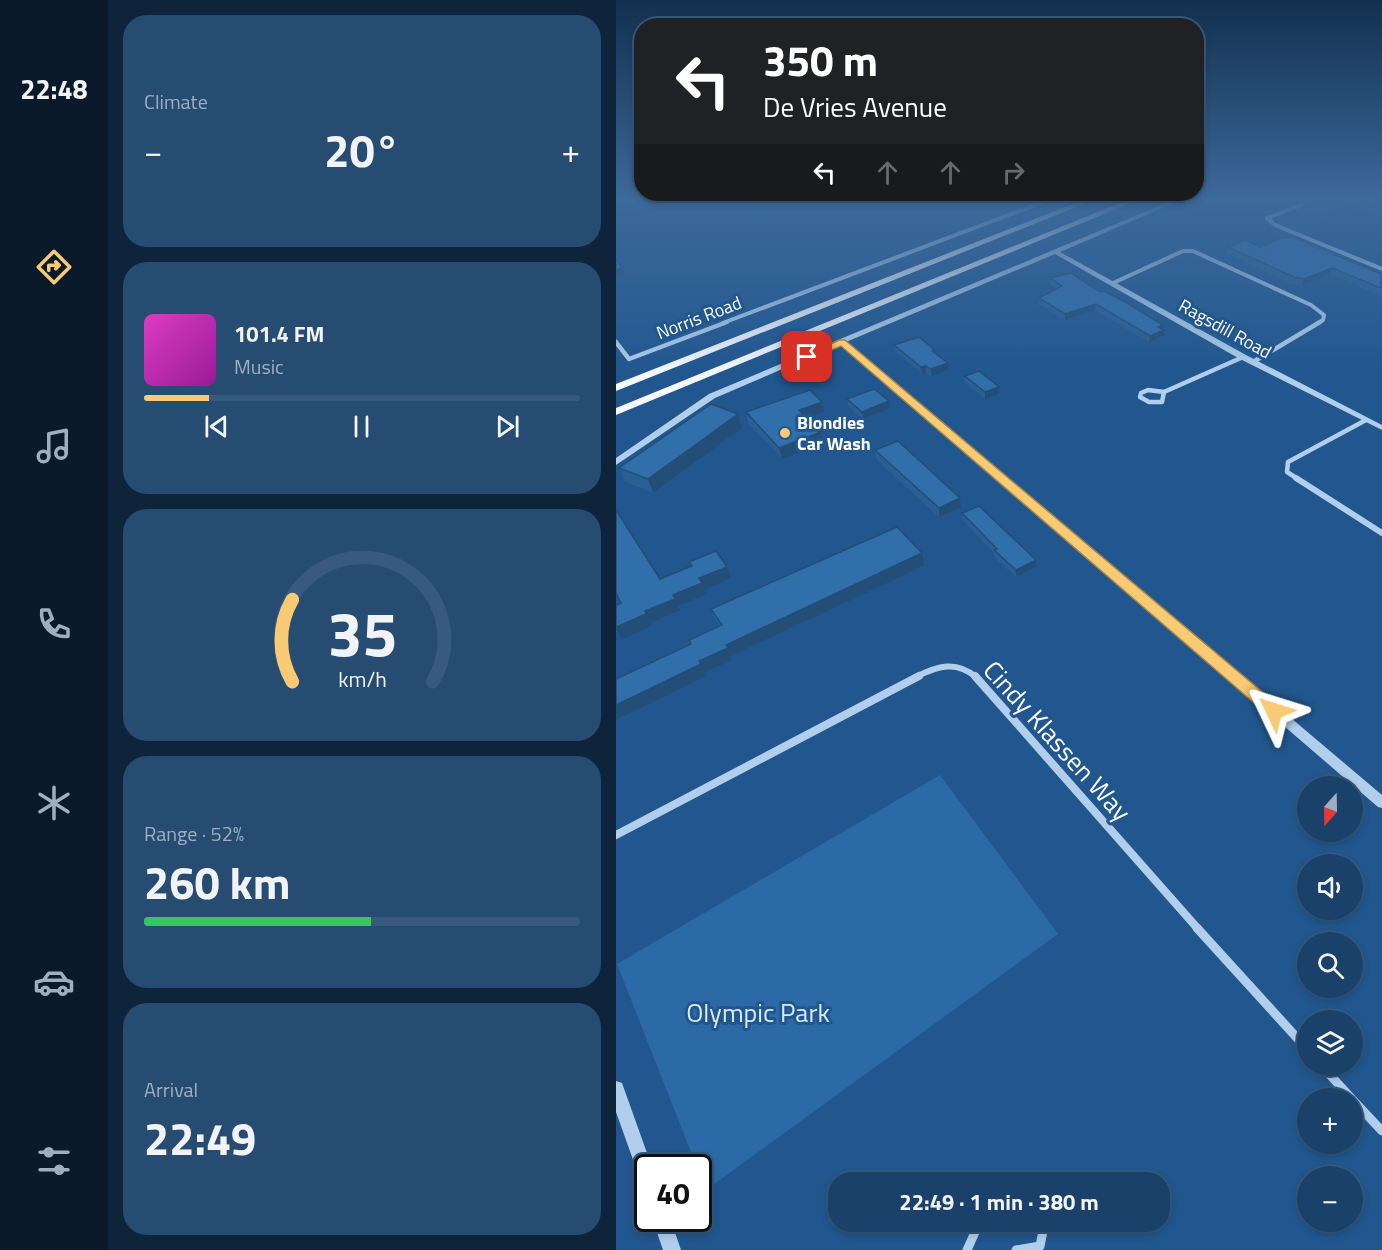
<!DOCTYPE html>
<meta charset="utf-8">
<style>
:root{--surface:#19416a;--page:#264c72;--text:#f1f3f6;--muted:#9fafc1;--line:#375a7e;--accent:#f8ca73}
body{margin:0;font-family:"Titillium Web",sans-serif;background:var(--page);color:var(--text);height:100vh;display:flex;flex-direction:column;font-size:22px;white-space:nowrap}
*{box-sizing:border-box;margin:0}
p{font-size:20px;color:var(--muted)}
.icon{flex:none;width:33px;height:33px;fill:none;stroke:currentColor;stroke-width:2;stroke-linecap:round;stroke-linejoin:round}
.map{position:relative;flex:1;overflow:hidden}
.side{display:flex;flex-direction:column;gap:15px;padding:15px;background:#0e243a;width:508px}
.side>*{flex:none}
.top-card{position:absolute;left:18px;top:18px;width:570px;height:183px;border-radius:24px;box-shadow:0 3px 9px #0003,0 0 0 2px var(--line);background:#202124;color:#fff;overflow:hidden}
.needle{width:39px;rotate:200deg}
.controls{position:absolute;left:681px;top:776px;display:grid;gap:12px}
.controls a{display:grid;place-items:center;width:66px;height:66px;border-radius:50%;background:var(--surface);box-shadow:0 3px 9px #0003,0 0 0 2px var(--line);font-size:30px}
.speed{position:absolute;left:18px;top:1154px;display:flex;gap:12px;font-size:30px;font-weight:700;text-align:center}
.speed>*{display:grid;place-content:center;width:78px;height:78px;border-radius:50%;background:var(--surface);box-shadow:0 3px 9px #0003,0 0 0 2px var(--line);line-height:1}
.speed .limit{border:3px solid #111;border-radius:9px;background:#fff;color:#111}
.pin{position:absolute;display:grid;place-items:center;width:51px;height:51px;color:#fff;margin:-26px;border-radius:12px;box-shadow:0 3px 9px #0006}
.me{position:absolute;width:66px;margin:-33px;rotate:311deg;stroke-linejoin:round;filter:drop-shadow(0 0 4px #0008)}
.turn{display:flex;align-items:center;gap:21px;height:126px;padding:0 30px;font-size:27px}
.turn .icon{width:78px;height:78px;stroke-width:2.5}
.turn b{display:block;font-size:42px;line-height:51px}
.lanes{display:flex;align-items:center;height:57px;padding:0 30px;background:#0003;justify-content:center;gap:30px;direction:ltr}
.lanes .off{opacity:.35}
.big{font-size:45px;font-weight:700;line-height:1.1}
.side .widget{flex:1;display:flex;flex-direction:column;justify-content:center;gap:9px;min-width:0;padding:0 21px;border-radius:24px;background:var(--page)}
.side .dial{align-items:center;gap:0}
.dial svg{height:156px;overflow:visible;fill:none;stroke:var(--line);stroke-width:7;stroke-linecap:round;text-anchor:middle}
.dial text{fill:var(--text);stroke:none}
.song{display:flex;align-items:center;gap:18px}
.cover{width:72px;height:72px;border-radius:9px;background:linear-gradient(135deg,hsl(310 70% 55%),hsl(300 70% 35%))}
.played{height:6px;border-radius:3px;background:linear-gradient(90deg,var(--accent) 15%,var(--line) 15%)}
.keys{display:flex;justify-content:space-around;direction:ltr}
.heat{display:flex;justify-content:space-between;align-items:center;font-size:33px;direction:ltr}
.charge{height:9px;border-radius:4px;background:linear-gradient(90deg,#34c759 52%,var(--line) 0)}
.trip{position:absolute;left:212px;top:1172px;width:342px;height:60px;border-radius:24px;background:var(--surface);box-shadow:0 3px 9px #0003,0 0 0 2px var(--line);font-weight:700;line-height:60px;text-align:center}
main{display:flex;flex:1;min-height:0}
.tab-bar{display:flex;flex-direction:column;width:108px;justify-content:space-around;align-items:center;background:#0a1a2a;color:var(--muted)}
.tab-bar .icon{width:42px;height:42px}
.tab-bar .on{color:var(--accent)}
.tab-bar b{font-size:27px;color:var(--text)}
.map>svg:first-child{display:block}
.green{fill:#2b6aa6}
.lines{fill:none;stroke-linecap:round;stroke-linejoin:round}
.minor-far4{stroke:#b1cfec;stroke-width:4}
.minor-far3{stroke:#b1cfec;stroke-width:4.5}
.minor-far2{stroke:#b1cfec;stroke-width:6}
.minor-far1{stroke:#b1cfec;stroke-width:8}
.minor{stroke:#b1cfec;stroke-width:9}
.tertiary{fill:#b1cfec;fill-rule:evenodd}
.primary{fill:#f6faff;fill-rule:evenodd}
.wall{fill:#2a5f93}
.shaded-wall{fill:#224e78}
.building{fill:#316fab;stroke:#224e78;stroke-width:1.5}
.route{fill:#f8ca73;stroke:#a1834b;stroke-width:1.5}
.poi-dot{fill:#f8ca73;stroke:#21578e;stroke-width:2}
.labels{text-anchor:middle;stroke-width:6;stroke-linejoin:round;paint-order:stroke}
.far-street-label{font-size:18px;fill:#fff;stroke:#21578e}
.far-poi-label{font-size:18px;font-weight:bold;fill:#fff;stroke:#21578e;text-anchor:start}
.near-street-label{font-size:26px;fill:#fff;stroke:#21578e}
.near-park-label{font-size:26px;fill:#d6e8f9;stroke:#21578e}
</style>
<main>
<nav class="tab-bar">
<b>22:48</b>
<svg class="icon on" aria-label="directions" viewBox="0 0 24 24"><path d="M12 3l9 9-9 9-9-9zM9 14v-3h6M13 9l2 2-2 2"/></svg>
<svg class="icon" aria-label="music" viewBox="0 0 24 24"><path d="M9 18V5l10-2v13"/><circle cx="6" cy="18" r="3"/><circle cx="16" cy="16" r="3"/></svg>
<svg class="icon" aria-label="phone" viewBox="0 0 24 24"><path d="M5 4h4l2 5-3 2q2 4 5 5l2-3 5 2v4C11 20 4 13 5 4z"/></svg>
<svg class="icon" aria-label="climate" viewBox="0 0 24 24"><path d="M12 3v18M4 7l16 10M4 17L20 7"/></svg>
<svg class="icon" aria-label="car" viewBox="0 0 24 24"><path d="M5 17H2v-5l4-1 3-4h7l3 4 3 1v5h-3M9 17h6M6 11h13"/><circle cx="7" cy="17" r="2"/><circle cx="17" cy="17" r="2"/></svg>
<svg class="icon" aria-label="filters" viewBox="0 0 24 24"><path d="M4 7h16M4 17h16"/><circle cx="9" cy="7" r="2"/><circle cx="15" cy="17" r="2"/></svg>
</nav>
<section class="side">
<div class="widget"><p>Climate</p>
<div class="heat"><a>−</a><b class="big">20°</b><a>+</a></div>
</div>
<div class="widget">
<div class="song"><i class="cover"></i><div><b>101.4 FM</b><p>Music</p></div></div>
<div class="played"></div>
<div class="keys"><svg class="icon" aria-label="previous" viewBox="0 0 24 24"><path d="M18 5L8 12l10 7zM5 5v14"/></svg><svg class="icon" aria-label="pause" viewBox="0 0 24 24"><path d="M8 5v14M16 5v14"/></svg><svg class="icon" aria-label="next" viewBox="0 0 24 24"><path d="M6 5l10 7-10 7zM19 5v14"/></svg></div>
</div>
<div class="widget dial"><svg viewBox="0 0 100 80">
<path d="M14 69A42 42 0 1 1 86 69"/>
<path d="M14 69A42 42 0 0 1 14 27" stroke="#f8ca73"/>
<text x="50" y="56" font-size="32" font-weight="700">35</text>
<text x="50" y="72" font-size="11">km/h</text>
</svg></div>
<div class="widget"><p>Range · 52%</p><b class="big">260 km</b><div class="charge"></div></div>
<div class="widget"><p>Arrival</p><b class="big">22:49</b></div>
</section>
<div class="map">
<svg width="766" height="1250" viewBox="0 0 766 1250">
<rect width="100%" height="100%" fill="#21578e"/>
<polygon class="green" points="324,775 442,934 90,1190 1,964"/>
<g class="lines">
<g class="minor-far4">
<polyline points="699,200 651,218 659,225 766,269"/>
<polyline points="497,283 567,251 577,251 695,305 708,315 707,320 702,323"/>
<polyline points="107,323 432,200"/>
</g>
<g class="minor-far3">
<polyline points="0,342 13,359 111,322"/>
<polyline points="637,362 704,322"/>
<polygon points="532,390 548,392 546,402 533,402 524,397 525,393"/>
<polyline points="548,392 627,357"/>
<polyline points="682,479 671,472 672,462 750,420"/>
</g>
<g class="minor-far2">
<polyline points="680,478 766,533"/>
<path d="M300,677c21,-11 40,-17 60,0"/>
</g>
<g class="minor-far1">
<polyline points="359,676 583,930"/>
<polyline points="0,835 303,676"/>
</g>
<g class="minor">
<polyline points="581,928 692,1050"/>
<polyline points="705,1065 735,1098"/>
<polyline points="736,1099 766,1131"/>
<polyline points="394,1182 398,1178 406,1182"/>
<polyline points="351,1250 364,1221"/>
<polyline points="400,1250 424,1246 429,1221"/>
</g>
<g class="tertiary">
<polygon points="557,200 565,200 444,252 630,355 766,425 766,430 624,359 439,254 230,342 766,795 766,808 762,807 225,344 99,398 0,465 0,458 93,394"/>
<polygon points="0,1081 6,1083 36,1167 32,1167 32,1187 26,1185 0,1112"/>
<polygon points="36,1218 54,1218 65,1250 47,1250"/>
</g>
<g class="primary">
<polygon points="467,200 478,200 0,391 0,384"/>
<polygon points="511,200 522,200 0,415 0,408"/>
</g>
</g>
<g class="wall">
<polygon points="664,200 689,200 675,204"/>
<polygon points="765,200 765,215 763,216 740,208 710,218 687,209 688,204"/>
<polygon points="612,247 644,247 765,274 765,296 714,274 686,285 676,284 610,253"/>
<polygon points="434,278 484,292 547,325 546,329 548,330 547,336 533,342 479,310 449,320 423,304 423,298 441,289 434,284"/>
<polygon points="278,345 320,354 332,370 315,376 310,373 306,374 279,351"/>
<polygon points="349,376 383,394 369,399 349,383"/>
<polygon points="231,399 274,408 247,419 232,406"/>
<polygon points="206,402 208,412 191,419 207,443 166,459 132,423 130,412"/>
<polygon points="122,414 126,428 37,493 9,482 3,468"/>
<polygon points="259,450 345,508 323,517 260,459"/>
<polygon points="346,513 420,560 420,567 400,577 378,557 378,553 347,520"/>
<polygon points="306,553 308,566 115,656 116,660 88,673 90,676 0,720 0,679 75,644 73,640 103,626 100,621 95,609"/>
</g>
<g class="shaded-wall">
<polygon points="676,200 689,200 675,204"/>
<polygon points="741,202 740,208 710,218 712,213"/>
<polygon points="6,268 9,275 0,277 0,270"/>
<polygon points="716,268 714,274 686,285 688,279"/>
<polygon points="480,304 479,310 449,320 449,314"/>
<polygon points="547,325 546,331 548,330 547,336 533,342 534,336 542,327"/>
<polygon points="332,363 332,370 315,376 315,369"/>
<polygon points="310,366 310,373 306,374 305,367"/>
<polygon points="383,387 383,394 369,399 369,392"/>
<polygon points="273,401 274,408 247,419 246,412"/>
<polygon points="206,402 208,412 185,421 183,410"/>
<polygon points="122,414 126,428 37,493 32,479"/>
<polygon points="205,432 207,443 166,459 163,448"/>
<polygon points="344,498 345,508 323,517 323,508"/>
<polygon points="306,553 308,566 115,656 116,660 88,673 90,676 0,720 0,705 83,661 110,645"/>
<polygon points="420,560 420,567 400,577 400,570"/>
<polygon points="111,567 115,578 88,590 90,594 62,606 64,610 34,623 36,626 6,639 0,627 57,595 83,578"/>
</g>
<g class="building">
<polygon points="697,200 765,200 765,210 741,202 712,213 688,204"/>
<polygon points="677,237 765,274 765,288 716,268 688,279 678,277 612,247 629,240 644,247 666,238"/>
<polygon points="0,259 6,268 0,270"/>
<polygon points="455,273 484,292 488,291 509,302 547,325 542,327 548,330 534,336 480,304 449,314 423,298 446,286 434,278"/>
<polygon points="303,337 319,350 316,351 332,363 315,369 310,366 305,367 278,345"/>
<polygon points="363,371 383,387 369,392 349,376"/>
<polygon points="258,389 273,401 246,412 231,399"/>
<polygon points="194,390 206,402 183,410 205,432 163,448 130,412"/>
<polygon points="95,404 122,414 32,479 3,468"/>
<polygon points="282,441 344,498 323,508 259,450"/>
<polygon points="363,506 420,560 400,570 378,550 381,549 346,513"/>
<polygon points="0,510 44,579 76,566 73,562 100,551 111,567 83,578 86,583 57,595 59,599 29,611 30,614 0,627 0,605 5,603 0,593"/>
<polygon points="281,527 306,553 110,645 112,648 83,661 85,664 0,705 0,679 75,644 73,640 106,625 95,609"/>
</g>
<linearGradient id="sky" x2="0" y2="1"><stop stop-color="#12304e"/><stop offset="0.53" stop-color="#3d699b"/><stop offset="1" stop-color="#3d699b" stop-opacity="0"/></linearGradient>
<rect width="766" height="375" fill="url(#sky)"/>
<polygon class="route" points="223,340 229,340 663,706 665,711 663,715 652,715 225,346 194,359 186,357"/>
<circle class="poi-dot" cx="169" cy="433" r="6"/>
<g class="labels">
<g class="far-street-label">
<text transform="translate(83 318) rotate(-21)" y="6">Norris Road</text>
<text transform="translate(609 329) rotate(29)" y="6">Ragsdill Road</text>
</g>
<g class="far-poi-label">
<text x="181" y="429">Blondies<tspan x="181" dy="21">Car Wash</tspan></text>
</g>
<g class="near-street-label">
<text transform="translate(441 741) rotate(48)" y="9">Cindy Klassen Way</text>
</g>
<g class="near-park-label">
<text x="142" y="1022">Olympic Park</text>
</g>
</g>
</svg>
<div class="controls">
<a><svg class="needle" viewBox="-14 -14 28 28"><path d="M0-13l5 13h-10z" fill="#e53935"/><path d="M0 13l5-13h-10z" fill="#9fafc1"/></svg></a>
<a><svg class="icon" aria-label="sound" viewBox="0 0 24 24"><path d="M4 9h4l5-4v14l-5-4H4zM17 9q2 3 0 6"/></svg></a>
<a><svg class="icon" aria-label="search" viewBox="0 0 24 24"><circle cx="10" cy="10" r="6"/><path d="M15 15l6 6"/></svg></a>
<a><svg class="icon" aria-label="layers" viewBox="0 0 24 24"><path d="M12 4l9 5-9 5-9-5zM3 14l9 5 9-5"/></svg></a>
<a>+</a>
<a>−</a>
</div>
<div class="speed"><div class="limit">40</div></div>
<div class="pin" style="left:191px;top:357px;background:#d93025"><svg class="icon" aria-label="arrive" viewBox="0 0 24 24"><path d="M6 21V4h12l-3 4 3 4H6"/></svg></div>
<svg class="me" style="left:658px;top:711px" viewBox="-20 -20 40 40"><path d="M0-17L14 15 0 8-14 15z" fill="#f8ca73" stroke="#fff" stroke-width="4"/></svg>
<div class="trip">22:49 · 1 min · 380 m</div>
<div class="top-card">
<div class="turn"><svg class="icon" aria-label="left" viewBox="0 0 24 24"><path d="M17 20v-9H6M10 6l-5 5 5 5"/></svg><div><b>350 m</b>De Vries Avenue</div></div>
<div class="lanes"><svg class="icon" aria-label="left" viewBox="0 0 24 24"><path d="M17 20v-9H6M10 6l-5 5 5 5"/></svg><svg class="icon off" aria-label="ahead" viewBox="0 0 24 24"><path d="M12 20V5M6 11l6-6 6 6"/></svg><svg class="icon off" aria-label="ahead" viewBox="0 0 24 24"><path d="M12 20V5M6 11l6-6 6 6"/></svg><svg class="icon off" aria-label="right" viewBox="0 0 24 24"><path d="M7 20v-9h11M14 6l5 5-5 5"/></svg></div>
</div>
</div>
</main>
